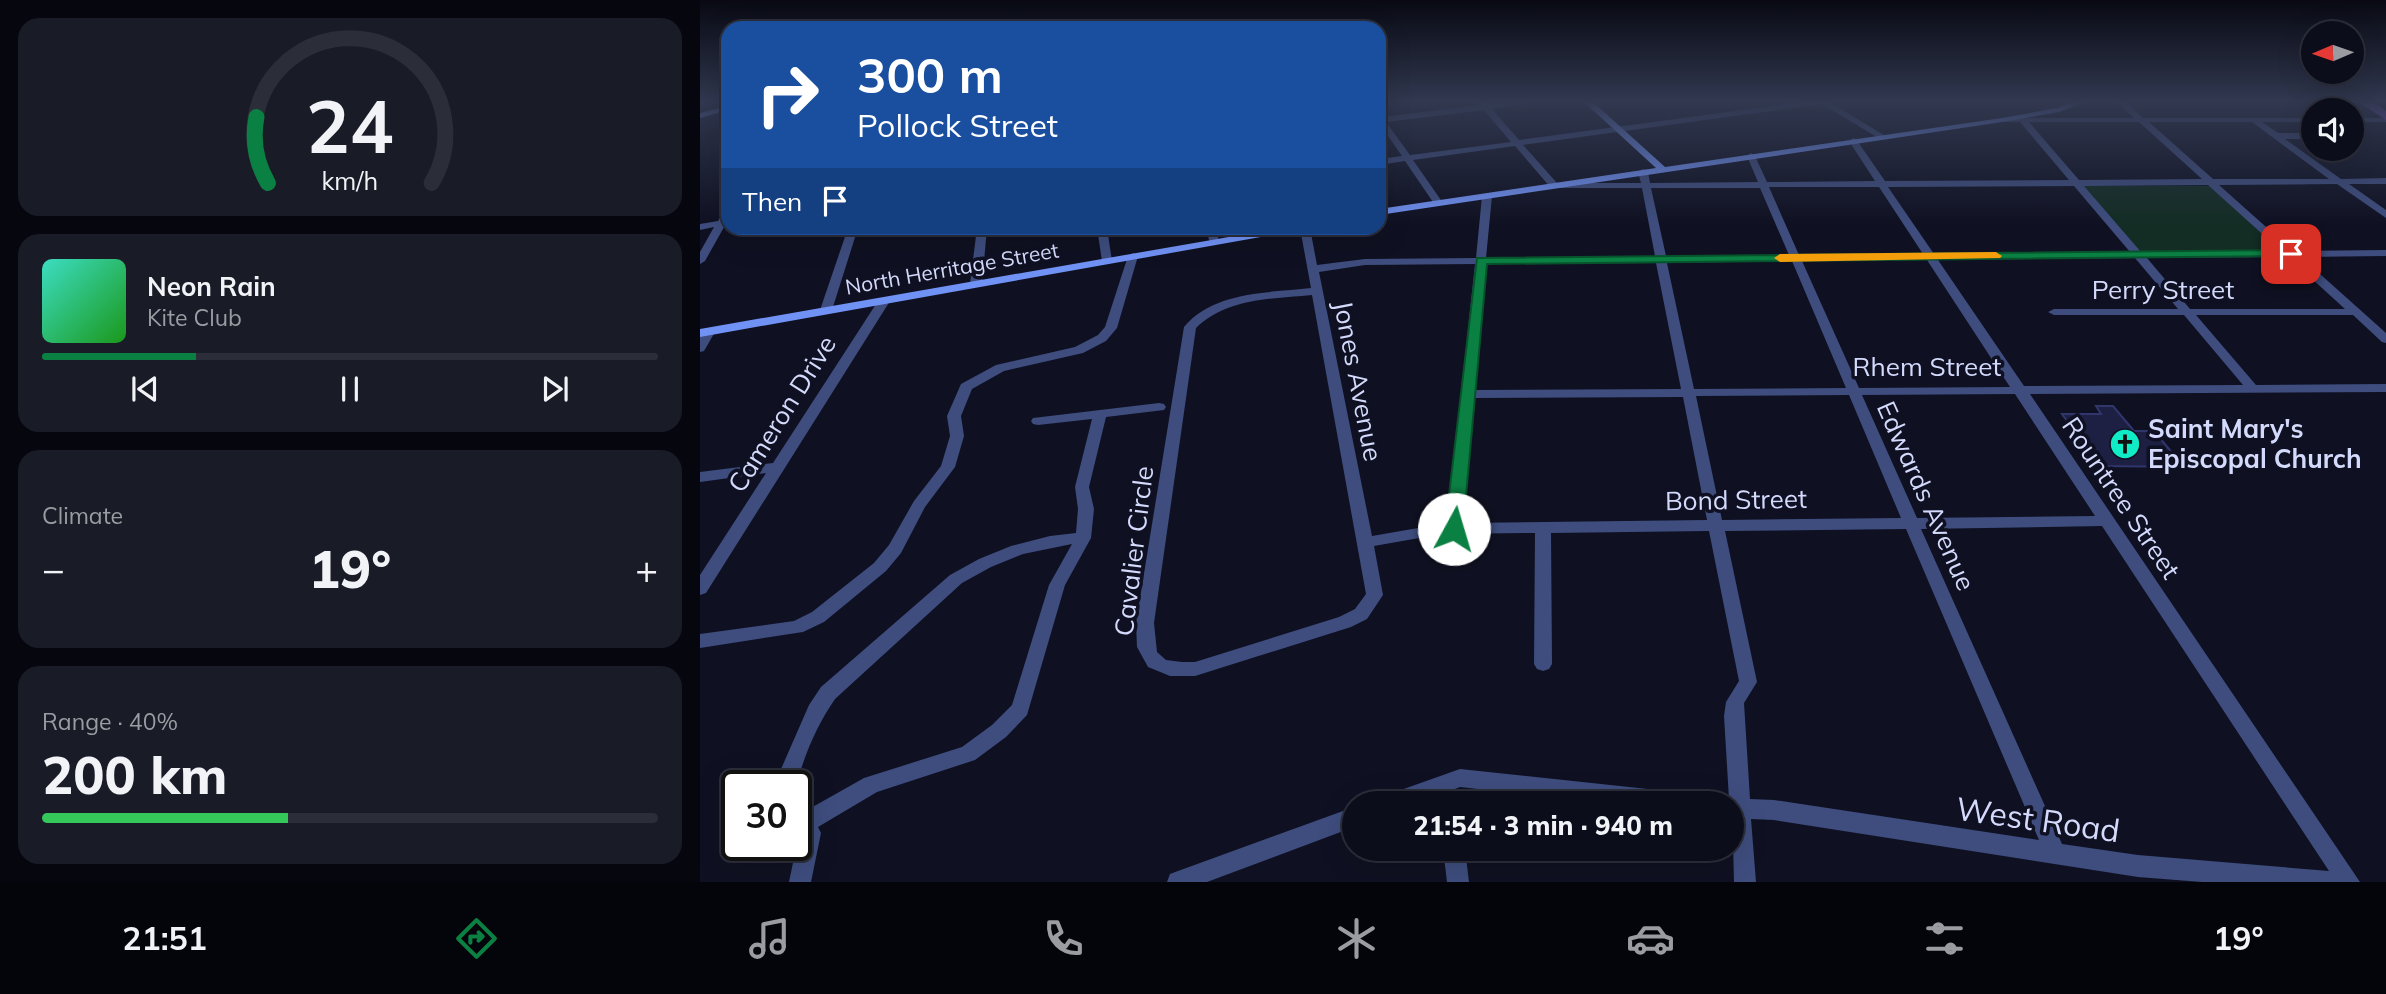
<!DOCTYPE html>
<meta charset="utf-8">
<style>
:root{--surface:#0b0d1a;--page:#191b27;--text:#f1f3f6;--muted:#9a9ca2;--line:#2b2d39;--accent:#0b8043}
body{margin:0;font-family:Mulish,sans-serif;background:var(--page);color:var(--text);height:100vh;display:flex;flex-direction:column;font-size:26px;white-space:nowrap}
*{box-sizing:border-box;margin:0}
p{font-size:23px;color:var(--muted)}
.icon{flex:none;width:38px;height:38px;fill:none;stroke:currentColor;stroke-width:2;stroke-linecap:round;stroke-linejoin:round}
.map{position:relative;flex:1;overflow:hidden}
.drawer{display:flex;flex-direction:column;gap:18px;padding:18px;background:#06070e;width:700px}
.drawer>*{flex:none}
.guide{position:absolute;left:21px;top:21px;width:665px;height:214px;border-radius:21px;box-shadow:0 7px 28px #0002,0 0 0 2px var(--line);background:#1a4fa0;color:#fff;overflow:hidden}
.needle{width:46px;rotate:268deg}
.fabs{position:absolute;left:1601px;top:21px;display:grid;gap:14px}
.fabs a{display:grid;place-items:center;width:63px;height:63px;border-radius:50%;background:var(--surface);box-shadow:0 7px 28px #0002,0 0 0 2px var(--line);font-size:35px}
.speed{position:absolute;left:21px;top:770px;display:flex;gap:14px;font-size:35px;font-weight:700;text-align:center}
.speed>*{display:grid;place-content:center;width:91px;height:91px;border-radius:50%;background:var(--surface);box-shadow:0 7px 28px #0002,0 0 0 2px var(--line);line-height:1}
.speed .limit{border:4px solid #111;border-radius:10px;background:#fff;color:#111}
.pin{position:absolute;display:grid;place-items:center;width:60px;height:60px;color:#fff;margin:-30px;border-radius:14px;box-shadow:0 4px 10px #0006}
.me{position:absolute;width:77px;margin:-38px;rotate:6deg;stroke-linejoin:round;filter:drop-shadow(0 0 5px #0008)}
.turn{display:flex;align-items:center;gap:24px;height:147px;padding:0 21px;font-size:32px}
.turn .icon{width:91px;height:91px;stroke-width:2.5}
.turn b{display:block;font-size:49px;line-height:60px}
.then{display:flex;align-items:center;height:66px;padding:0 21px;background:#0003;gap:14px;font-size:26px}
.big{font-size:52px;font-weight:800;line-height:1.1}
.drawer .tile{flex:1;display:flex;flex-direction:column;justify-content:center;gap:10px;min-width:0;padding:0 24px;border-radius:21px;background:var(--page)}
.drawer .dial{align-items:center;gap:0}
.dial svg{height:182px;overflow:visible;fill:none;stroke:var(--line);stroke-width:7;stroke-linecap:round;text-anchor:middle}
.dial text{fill:var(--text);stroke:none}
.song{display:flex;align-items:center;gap:21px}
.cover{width:84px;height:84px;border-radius:10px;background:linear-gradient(135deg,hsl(170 70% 55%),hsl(120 70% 35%))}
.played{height:7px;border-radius:4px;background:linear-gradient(90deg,var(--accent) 25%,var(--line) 25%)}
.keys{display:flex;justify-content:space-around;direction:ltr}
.heat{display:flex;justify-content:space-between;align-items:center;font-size:38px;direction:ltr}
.charge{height:10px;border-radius:5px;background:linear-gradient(90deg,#34c759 40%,var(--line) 0)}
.trip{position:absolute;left:642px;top:791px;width:402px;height:70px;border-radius:35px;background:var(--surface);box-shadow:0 7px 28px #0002,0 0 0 2px var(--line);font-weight:800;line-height:70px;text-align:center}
.dock{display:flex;height:112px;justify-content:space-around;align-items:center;background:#04050a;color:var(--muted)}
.dock .icon{width:49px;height:49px}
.dock .selected{color:var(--accent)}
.dock b{font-size:32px;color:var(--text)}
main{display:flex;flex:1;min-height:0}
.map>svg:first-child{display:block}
.green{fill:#132c24}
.building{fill:#1d2042;stroke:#30356c;stroke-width:2}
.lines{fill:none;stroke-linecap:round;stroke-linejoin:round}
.street{fill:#3e4d7e;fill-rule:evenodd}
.secondary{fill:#7192f5;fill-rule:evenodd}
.primary{fill:#9662f4;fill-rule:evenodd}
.route{fill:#0b8043;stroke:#07532c;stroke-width:2}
.slow{fill:#f59e0b}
.labels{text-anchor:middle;stroke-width:7;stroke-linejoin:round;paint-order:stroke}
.far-street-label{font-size:21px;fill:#d4dafc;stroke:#0f1122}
.street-label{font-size:26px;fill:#d4dafc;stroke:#0f1122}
.poi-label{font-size:26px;font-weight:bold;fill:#d4dafc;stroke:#0f1122;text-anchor:start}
.near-street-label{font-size:32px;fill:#d4dafc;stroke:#0f1122}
</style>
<main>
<section class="drawer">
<div class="tile dial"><svg viewBox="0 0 100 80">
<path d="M14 69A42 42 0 1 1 86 69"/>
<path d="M14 69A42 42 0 0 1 9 40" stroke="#0b8043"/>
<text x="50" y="56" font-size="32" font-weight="700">24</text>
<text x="50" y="72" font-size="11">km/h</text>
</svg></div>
<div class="tile">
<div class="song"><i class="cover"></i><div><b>Neon Rain</b><p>Kite Club</p></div></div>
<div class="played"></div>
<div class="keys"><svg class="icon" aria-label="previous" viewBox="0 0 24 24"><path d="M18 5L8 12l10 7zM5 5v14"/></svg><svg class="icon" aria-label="pause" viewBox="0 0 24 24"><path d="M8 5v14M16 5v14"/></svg><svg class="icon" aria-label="next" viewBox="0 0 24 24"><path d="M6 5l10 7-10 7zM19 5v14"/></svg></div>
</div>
<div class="tile"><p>Climate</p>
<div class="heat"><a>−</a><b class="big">19°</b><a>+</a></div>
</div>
<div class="tile"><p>Range · 40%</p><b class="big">200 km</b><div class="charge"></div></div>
</section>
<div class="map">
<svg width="1686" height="882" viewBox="0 0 1686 882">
<rect width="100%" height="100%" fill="#0f1122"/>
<polygon class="green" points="1383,186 1510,186 1581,251 1440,252"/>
<polygon class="building" points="1396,406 1413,406 1434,431 1454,431 1484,467 1400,466 1362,414 1401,414"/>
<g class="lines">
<g class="street">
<path d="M777,101h9l2,3 51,-3 -47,8 27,31 291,-39h18l59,36 -7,2 -58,-35 -299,41 34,38h84l-3,-11 5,-3 5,3 2,11 108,-1 -11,-26 4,-3 4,3 12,26 108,-1 -26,-40 4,-3 3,1 29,42 184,-1 -49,-58h-18l-4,-2 4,-2h132l-18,-17h9l18,17h171v4h-52l16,11h36v6h-29l56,40 45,-1v6h-37l37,26v8l-49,-34 -118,1 74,66 93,-1v6l-85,1 85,76v10l-4,-1 -29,-27h-157l60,70 130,-1v8l-356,2 330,488h-158l-64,-5 -364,-57 -23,-1 5,63h-22l-2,-79h-8l5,-4 -5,-83 2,-14 13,-21 -30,-150 -158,2 1,131 -3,5 -6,2 -6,-2 -3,-5 1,-131 -93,1 -68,12 9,49 -16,24 -16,8 -156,49h-25l-22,-9 -11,-20 -1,-24 48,-296c30,-36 84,-34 127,-39l-11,-60h10l7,37 48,-6 111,-1 6,-62 5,-3 5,3 -6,62 169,-2 -13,-68h-91l-36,-42 -102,14 30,43 -5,3 -3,-1 -30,-44 -26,4v-6l23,-3 -23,-33v-8l4,2 98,-12zM784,110l27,32 -101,13 -24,-33zM1329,122h110l63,57 -123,1zM1449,122h103l77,57h-116zM1508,185l73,66 -140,1 -57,-66zM1374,186l56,66 -196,2 -46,-67zM1069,187h110l44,67 -124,1zM951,188h109l29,67 -123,1zM1588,257l57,52h-155l-43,-51zM1435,258l43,51h-124l-6,3 6,3h130l59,70 -219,1 -86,-126zM1227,260l83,127 -151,1 -57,-127zM1092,261l54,127 -152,1 -27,-126zM956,263l25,126 -207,1 12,-126zM775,264l-28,259 -75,13 -53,-264 46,-7zM612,295l54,299 -11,15 -16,8 -144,45h-13l-16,-2 -9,-8 -3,-29 42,-295c31,-30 75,-29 116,-33zM1315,394l80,122 -178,2 -55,-123zM1149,395l52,123 -179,2 -26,-124zM983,397l24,123 -245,3 12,-125zM1402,526l227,345 -191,-16 -76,-11 -141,-315zM1206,529l133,311 -265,-40 -24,-1 -6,-96 13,-21 -32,-151z"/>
<rect x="1652" y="118" width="34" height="4"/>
<polygon points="28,208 28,220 5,261 0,264 0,252 14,227 0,230 0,224 18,221 25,209"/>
<polygon points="148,228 158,228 132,310 126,313 122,312 120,310"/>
<polygon points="277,228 287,228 282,284 276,287 270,284"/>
<polygon points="397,228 407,228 412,261 411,263 403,263 402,261"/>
<polygon points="506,228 516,228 519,242 518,244 510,244"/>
<polygon points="433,253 438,256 417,328 406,341 383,353 304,371 272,389 261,416 264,436 255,467 225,507 201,553 186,571 124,622 103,632 0,648 0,634 94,621 112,612 174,563 189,545 214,501 241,466 250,436 247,416 261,384 296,365 375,347 398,335 405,327 428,256"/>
<polygon points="184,298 190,301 6,593 0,595 0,575 66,473 0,482 0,472 73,463 178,301"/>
<polygon points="9,328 15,332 4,351 0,352 0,337 5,329"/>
<path d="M459,403l5,1 2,3 -2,3 -58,7 -17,70 5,22 -3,29 -26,47 -38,130 -21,22 -31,23 -98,32 -59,35 3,6 -10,49h-22l10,-48 -3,-7v-32l7,3 6,11 55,-31 98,-31 30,-22 20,-20 37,-120 23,-41 -49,10 -32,13 -29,16 -127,116c-18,26 -32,58 -39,89v-2h-19l1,-10 31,-71 12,-18 129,-112 29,-16 32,-13 39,-10 26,-3 2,-24 -3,-22 17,-68 -54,6 -5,-1 -2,-3 2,-3z"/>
<polygon points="760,769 985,793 992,796 995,803 902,803 760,787 755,789 758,803 738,803 736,796 716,803 681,803 684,796"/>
<polygon points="654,807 654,827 507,882 467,882 470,874 478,871"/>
<polygon points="743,849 765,849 769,882 747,882"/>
</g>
<g class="secondary">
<polygon points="883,101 892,101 965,167 1302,118 1357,108 1375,101 1387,101 1359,112 1302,122 679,215 679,209 956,168"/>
<polygon points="28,106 28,110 0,118 0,113"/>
<polygon points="580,228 599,228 594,231 0,337 0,329"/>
</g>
<polygon class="primary" points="1657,101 1672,101 1686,111 1686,120"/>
</g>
<linearGradient id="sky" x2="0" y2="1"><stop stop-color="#080913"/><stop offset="0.45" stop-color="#31384f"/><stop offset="1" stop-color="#31384f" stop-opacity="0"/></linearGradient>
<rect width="1686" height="225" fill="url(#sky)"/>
<polygon class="route" points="1591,250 1596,251 1596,256 787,264 763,529 760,533 748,533 745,529 777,258"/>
<polygon class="slow" points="1296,252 1302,256 1300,258 1080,262 1074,258 1080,254"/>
<defs>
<g id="church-disc" transform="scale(1.575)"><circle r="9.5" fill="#10ecc6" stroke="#0f1122"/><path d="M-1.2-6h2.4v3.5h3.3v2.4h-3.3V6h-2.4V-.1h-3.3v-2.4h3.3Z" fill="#111"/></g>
</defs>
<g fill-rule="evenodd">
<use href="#church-disc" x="1425" y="444"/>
</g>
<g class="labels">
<g class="far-street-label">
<text transform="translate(252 269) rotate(-10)" y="7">North Herritage Street</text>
</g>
<g class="street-label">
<text x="1463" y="299">Perry Street</text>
<text x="1227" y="376">Rhem Street</text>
<text transform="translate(658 381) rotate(79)" y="9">Jones Avenue</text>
<text transform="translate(82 414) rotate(-58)" y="9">Cameron Drive</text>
<text transform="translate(1226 496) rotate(66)" y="9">Edwards Avenue</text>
<text transform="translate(1421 498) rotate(56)" y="9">Rountree Street</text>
<text transform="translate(1036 500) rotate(-1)" y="9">Bond Street</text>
<text transform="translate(434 551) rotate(-83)" y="9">Cavalier Circle</text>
</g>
<g class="poi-label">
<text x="1448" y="438">Saint Mary's<tspan x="1448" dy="30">Episcopal Church</tspan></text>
</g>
<g class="near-street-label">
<text transform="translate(1338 820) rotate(8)" y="11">West Road</text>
</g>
</g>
</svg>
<div class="fabs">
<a><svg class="needle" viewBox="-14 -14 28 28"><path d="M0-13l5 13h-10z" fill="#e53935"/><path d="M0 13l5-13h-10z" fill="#9a9ca2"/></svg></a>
<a><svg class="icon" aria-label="sound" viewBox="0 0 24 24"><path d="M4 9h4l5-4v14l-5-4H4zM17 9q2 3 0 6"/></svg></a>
</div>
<div class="speed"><div class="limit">30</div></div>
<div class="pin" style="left:1591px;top:254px;background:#d93025"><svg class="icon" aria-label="arrive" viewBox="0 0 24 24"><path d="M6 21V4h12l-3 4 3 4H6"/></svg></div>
<svg class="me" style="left:754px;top:529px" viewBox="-20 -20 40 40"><circle r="19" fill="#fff"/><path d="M0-13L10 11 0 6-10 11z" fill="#0b8043"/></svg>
<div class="trip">21:54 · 3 min · 940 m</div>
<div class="guide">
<div class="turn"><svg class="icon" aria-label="right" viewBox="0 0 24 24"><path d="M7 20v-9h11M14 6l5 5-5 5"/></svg><div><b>300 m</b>Pollock Street</div></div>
<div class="then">Then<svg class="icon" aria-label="arrive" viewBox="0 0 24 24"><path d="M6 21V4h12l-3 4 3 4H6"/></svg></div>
</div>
</div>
</main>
<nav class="dock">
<b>21:51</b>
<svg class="icon selected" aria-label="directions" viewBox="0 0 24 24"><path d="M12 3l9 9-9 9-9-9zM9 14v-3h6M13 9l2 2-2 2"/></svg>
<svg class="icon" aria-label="music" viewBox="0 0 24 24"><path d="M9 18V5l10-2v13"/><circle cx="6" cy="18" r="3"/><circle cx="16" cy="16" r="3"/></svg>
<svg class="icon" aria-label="phone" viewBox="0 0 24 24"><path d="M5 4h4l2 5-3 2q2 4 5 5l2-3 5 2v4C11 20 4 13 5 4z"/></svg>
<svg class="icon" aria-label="climate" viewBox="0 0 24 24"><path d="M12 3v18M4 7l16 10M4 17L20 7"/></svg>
<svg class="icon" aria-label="car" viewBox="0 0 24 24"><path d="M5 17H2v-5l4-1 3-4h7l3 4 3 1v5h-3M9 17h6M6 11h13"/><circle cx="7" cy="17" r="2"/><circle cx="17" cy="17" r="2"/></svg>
<svg class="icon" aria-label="filters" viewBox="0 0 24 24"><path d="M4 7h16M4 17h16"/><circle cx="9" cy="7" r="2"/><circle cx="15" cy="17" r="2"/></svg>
<b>19°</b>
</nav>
